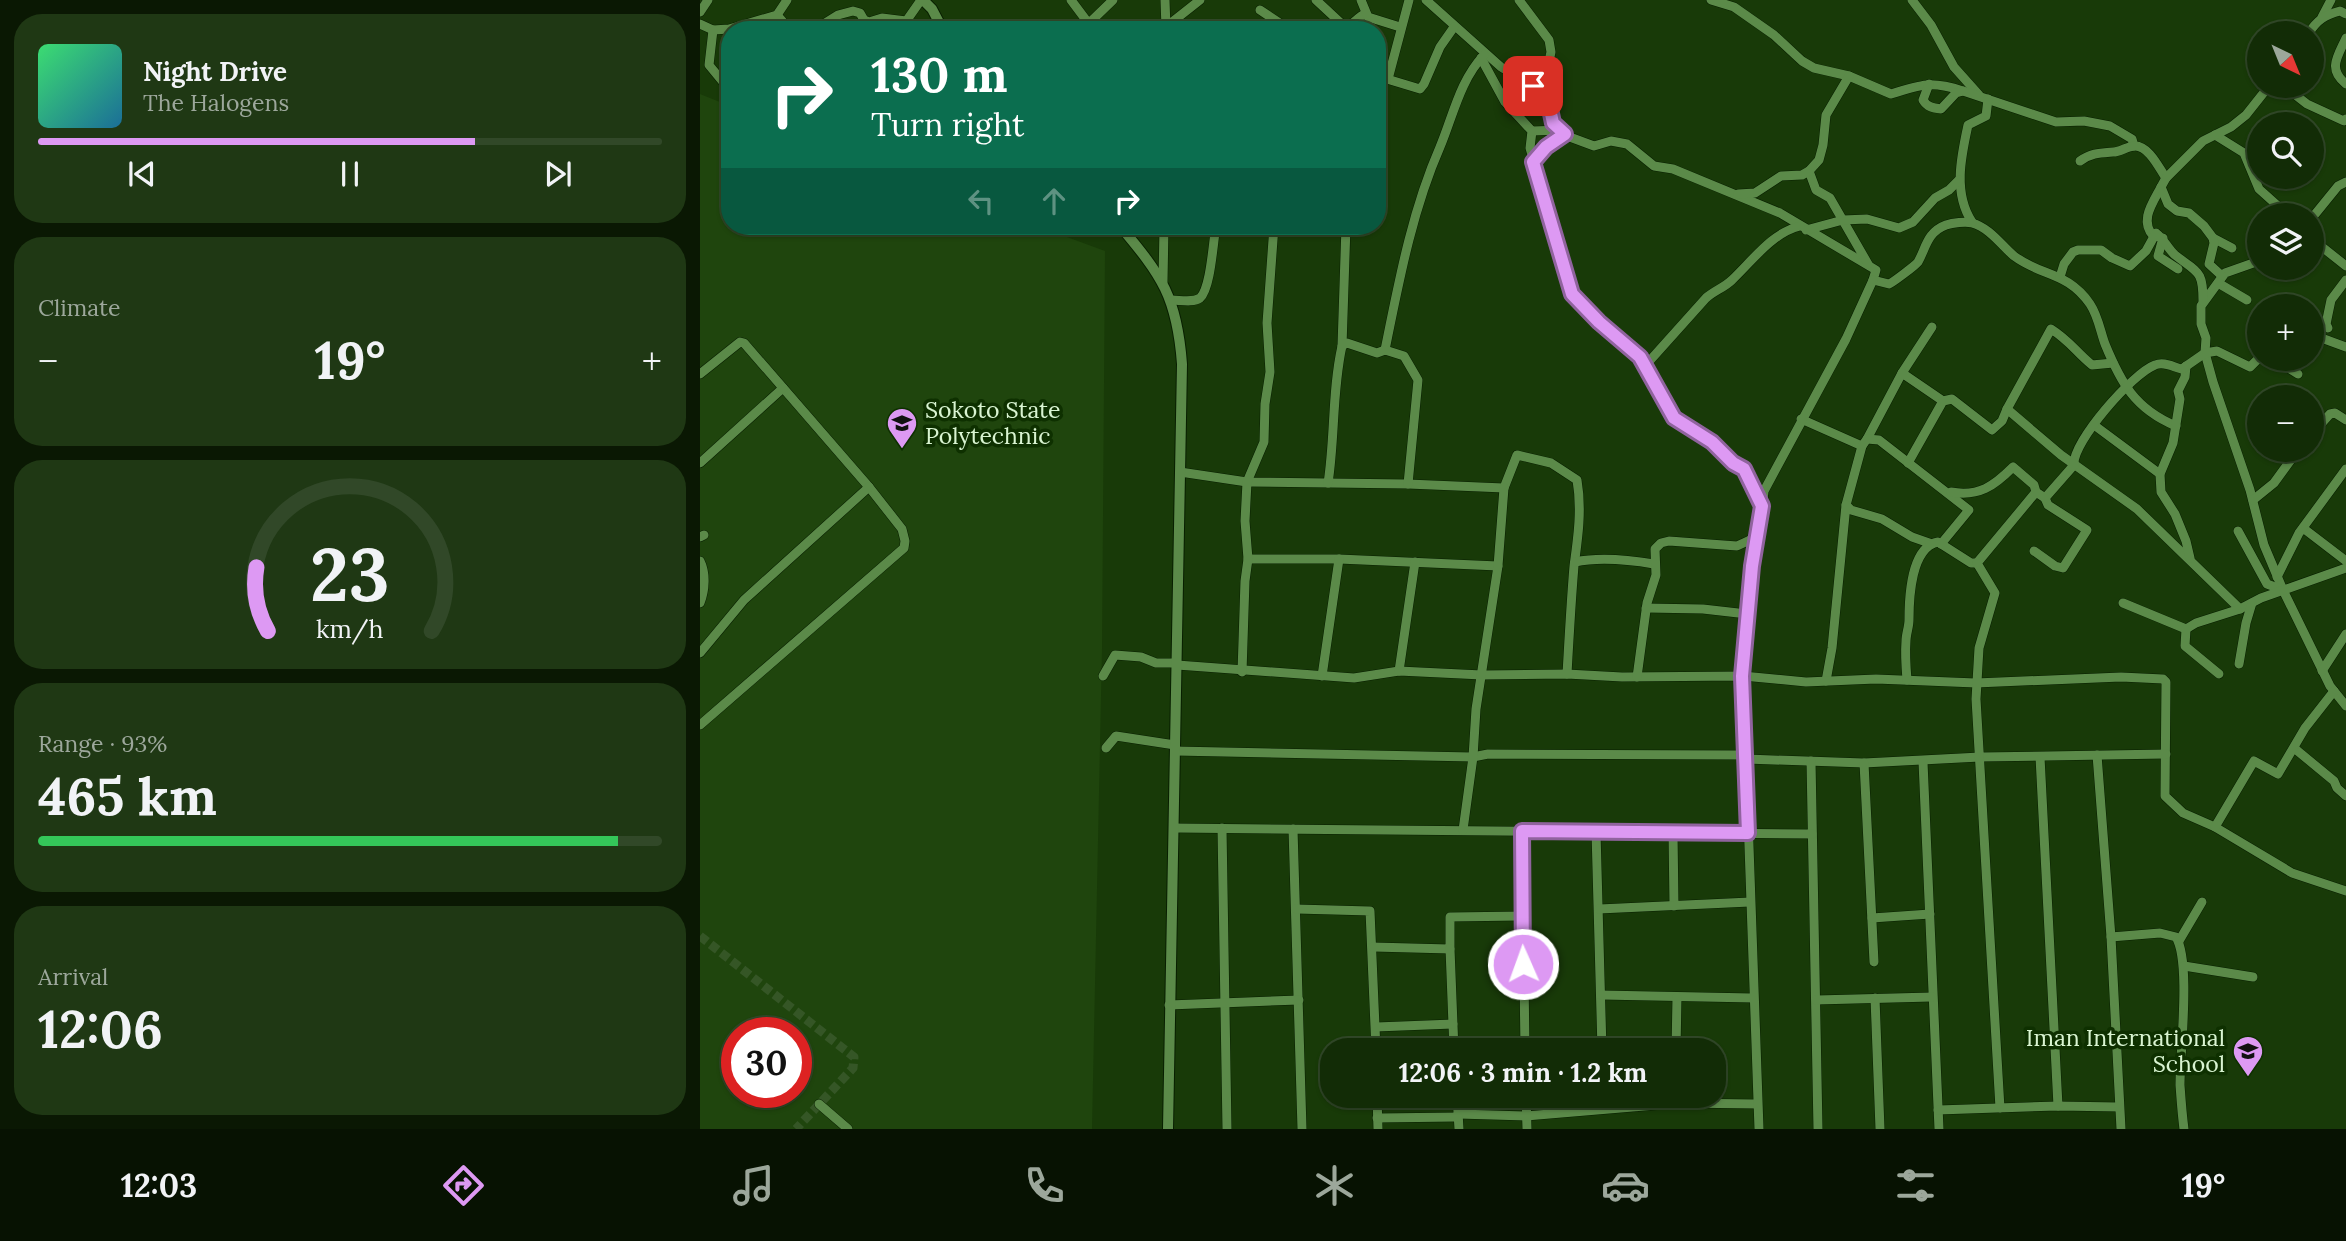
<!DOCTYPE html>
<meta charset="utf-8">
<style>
:root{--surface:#122c06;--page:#1f3814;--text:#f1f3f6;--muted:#9ca79b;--line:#314828;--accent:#dd99f3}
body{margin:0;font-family:Lora,serif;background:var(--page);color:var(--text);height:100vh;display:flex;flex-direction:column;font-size:26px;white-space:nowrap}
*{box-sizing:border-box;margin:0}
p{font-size:23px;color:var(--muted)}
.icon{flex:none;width:38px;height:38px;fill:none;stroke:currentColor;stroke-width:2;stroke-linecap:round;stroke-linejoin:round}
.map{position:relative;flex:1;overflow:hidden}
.sheet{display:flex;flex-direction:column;gap:14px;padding:14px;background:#0a1803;width:700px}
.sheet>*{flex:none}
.guide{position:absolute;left:21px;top:21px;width:665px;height:214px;border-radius:28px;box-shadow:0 2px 5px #0004,0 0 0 2px var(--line);background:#0b6e4f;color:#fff;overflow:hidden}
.needle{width:46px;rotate:137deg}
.buttons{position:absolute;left:1547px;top:21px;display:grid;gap:14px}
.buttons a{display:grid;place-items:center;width:77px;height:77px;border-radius:50%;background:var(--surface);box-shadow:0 2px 5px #0004,0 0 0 2px var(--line);font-size:35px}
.speed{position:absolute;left:21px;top:1017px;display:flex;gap:14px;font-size:35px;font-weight:700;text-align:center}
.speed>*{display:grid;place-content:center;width:91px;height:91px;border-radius:50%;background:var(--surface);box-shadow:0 2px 5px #0004,0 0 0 2px var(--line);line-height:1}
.speed .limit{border:10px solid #d22;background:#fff;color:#111}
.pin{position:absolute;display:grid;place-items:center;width:60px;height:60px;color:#fff;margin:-30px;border-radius:14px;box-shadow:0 4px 10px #0006}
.me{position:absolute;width:77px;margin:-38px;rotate:358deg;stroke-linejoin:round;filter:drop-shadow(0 0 5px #0008)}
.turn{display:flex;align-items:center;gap:24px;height:147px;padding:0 35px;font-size:32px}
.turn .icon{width:91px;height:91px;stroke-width:2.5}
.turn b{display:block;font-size:49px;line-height:60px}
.lanes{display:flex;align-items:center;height:66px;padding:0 35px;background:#0003;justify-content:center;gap:35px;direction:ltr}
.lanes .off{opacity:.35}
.big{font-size:52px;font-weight:700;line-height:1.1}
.sheet .tile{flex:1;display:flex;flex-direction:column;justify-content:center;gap:10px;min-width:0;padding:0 24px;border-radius:28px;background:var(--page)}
.sheet .dial{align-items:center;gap:0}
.dial svg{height:182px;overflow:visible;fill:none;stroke:var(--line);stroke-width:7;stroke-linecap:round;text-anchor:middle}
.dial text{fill:var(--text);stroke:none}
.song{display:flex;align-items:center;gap:21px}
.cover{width:84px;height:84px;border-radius:10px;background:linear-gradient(135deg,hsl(140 70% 55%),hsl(200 70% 35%))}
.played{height:7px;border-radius:4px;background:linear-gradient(90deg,var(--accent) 70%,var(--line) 70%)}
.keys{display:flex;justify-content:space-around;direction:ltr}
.heat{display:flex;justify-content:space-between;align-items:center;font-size:38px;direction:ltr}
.charge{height:10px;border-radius:5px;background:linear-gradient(90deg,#34c759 93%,var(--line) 0)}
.trip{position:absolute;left:620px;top:1038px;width:406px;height:70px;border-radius:28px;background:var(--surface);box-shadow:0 2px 5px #0004,0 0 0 2px var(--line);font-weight:700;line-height:70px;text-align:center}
.menu{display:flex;height:112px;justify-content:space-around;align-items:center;background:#071202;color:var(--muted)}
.menu .icon{width:49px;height:49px}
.menu .current{color:var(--accent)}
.menu b{font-size:32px;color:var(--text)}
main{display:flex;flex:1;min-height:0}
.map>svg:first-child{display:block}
.built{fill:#1f450d;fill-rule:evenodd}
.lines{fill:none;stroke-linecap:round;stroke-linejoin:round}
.minor-tunnel{stroke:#355626;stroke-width:9;stroke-dasharray:9 4.5;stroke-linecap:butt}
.minor-casing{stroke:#081f00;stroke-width:10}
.tertiary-casing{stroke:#081f00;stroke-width:12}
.minor{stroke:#5b8a49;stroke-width:9}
.tertiary{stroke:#5b8a49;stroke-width:10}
.route-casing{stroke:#90639e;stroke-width:18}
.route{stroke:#dd99f3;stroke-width:12}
.labels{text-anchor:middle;stroke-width:7;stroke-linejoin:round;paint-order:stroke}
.poi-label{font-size:23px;fill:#d9f4d1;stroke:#0e3000;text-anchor:start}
</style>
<main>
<section class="sheet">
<div class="tile">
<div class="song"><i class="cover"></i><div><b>Night Drive</b><p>The Halogens</p></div></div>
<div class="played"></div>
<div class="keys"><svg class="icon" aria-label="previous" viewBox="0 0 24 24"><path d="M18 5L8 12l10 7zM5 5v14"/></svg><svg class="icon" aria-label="pause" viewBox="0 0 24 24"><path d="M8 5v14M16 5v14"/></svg><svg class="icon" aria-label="next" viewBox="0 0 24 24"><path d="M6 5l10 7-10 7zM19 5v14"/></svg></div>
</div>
<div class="tile"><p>Climate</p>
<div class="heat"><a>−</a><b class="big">19°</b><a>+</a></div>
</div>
<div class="tile dial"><svg viewBox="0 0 100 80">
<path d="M14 69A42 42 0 1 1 86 69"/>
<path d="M14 69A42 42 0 0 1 9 41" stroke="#dd99f3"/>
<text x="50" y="56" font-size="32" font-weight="700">23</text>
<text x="50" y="72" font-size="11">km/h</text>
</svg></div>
<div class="tile"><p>Range · 93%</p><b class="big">465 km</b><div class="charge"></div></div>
<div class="tile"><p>Arrival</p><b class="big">12:06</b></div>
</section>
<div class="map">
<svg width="1646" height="1129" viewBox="0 0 1646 1129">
<rect width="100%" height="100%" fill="#183a08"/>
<path class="built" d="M0,94l30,12v120h307l68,25 -3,398 -10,480h-392zM37,1032h59v60h-59z"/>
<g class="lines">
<polyline class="minor-tunnel" points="0,936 154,1057 153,1068 96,1129"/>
<g class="minor-casing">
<g id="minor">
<polyline points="371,0 389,24"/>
<polyline points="465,0 466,28"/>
<path d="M616,0l28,26c8,1 13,-9 21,-12"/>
<polyline points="661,0 668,17 700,27"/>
<polyline points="726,0 801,67 847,95"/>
<path d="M819,0l30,40 2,12 -4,19v24l6,28 14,13 27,10 17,-5 16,3 27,22 19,3 107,44 96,57 -3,10 16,4c3,-1 27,-19 29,-22 8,-14 9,-30 28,-37 6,-2 20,-4 26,-2 18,5 29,22 42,33 28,21 53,15 76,48 8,12 10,26 15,40 16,39 30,65 71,82"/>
<path d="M1011,0l23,7 40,28 28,26 12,7 35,8 42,18c31,-10 41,-13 72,-3"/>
<polyline points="1212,0 1231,25 1254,67 1279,95"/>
<polyline points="560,10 590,30"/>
<polyline points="0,12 8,0"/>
<polyline points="77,15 90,30"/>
<polyline points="1622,17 1631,0"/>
<polyline points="0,24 13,30 29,29 77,15 87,0"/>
<polyline points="13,30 9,65 23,82 30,76"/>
<polyline points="114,30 138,15 153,11 160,13 164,20 169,22 182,18 206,21"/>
<polyline points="200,30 221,0"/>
<polyline points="382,30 413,0"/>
<polyline points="462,30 500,0"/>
<path d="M1609,33c8,-13 16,-18 31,-22l6,3"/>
<path d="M1646,38c-8,18 -19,31 0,46"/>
<polyline points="781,58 805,102 832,131 830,148 872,294 899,322 940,357 957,390 974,418 1012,442 1033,463 1044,469 1062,506"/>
<polyline points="677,76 720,89 724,84 740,47 754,27"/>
<polyline points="688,79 709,0"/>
<path d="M1229,84l-6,16c4,7 10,8 18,9l15,-16 7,-2 93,31 28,-1 26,5 22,13 2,7"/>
<polyline points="1584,86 1607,104 1644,121 1646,119"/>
<polyline points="832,131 861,130"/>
<polyline points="1515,135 1544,153 1559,189 1588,215"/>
<path d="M1380,161c11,-8 20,-8 33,-9 8,0 14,-6 22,-6 14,0 24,22 31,32"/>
<polyline points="833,162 846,147 865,134"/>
<polyline points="1109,171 1116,190 1130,198 1168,264"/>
<polyline points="1038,194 1055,193 1081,176 1102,175 1109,171 1119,160 1123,145 1126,115 1149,76"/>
<polyline points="1612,218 1638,186 1646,182"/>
<path d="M1272,222c-19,-29 -11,-65 -4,-97l18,-9 2,-17"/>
<polyline points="1106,230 1143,220 1167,219 1199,228 1213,222 1235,198 1249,190 1259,180"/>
<path d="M1454,237c-15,-16 -2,-33 7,-50"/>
<polyline points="1463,238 1458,256 1478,269"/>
<polyline points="1513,238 1532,248"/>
<polyline points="1612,239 1646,266"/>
<polyline points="1559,261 1525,273 1501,306 1501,324 1506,338 1505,353 1513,382 1550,490 1564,545 1583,590 1630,686 1646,706"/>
<polyline points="1522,276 1509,264 1514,243 1513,238 1504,226 1489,213 1477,211 1468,204 1461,187 1466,178 1503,141 1531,127 1546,115 1569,86"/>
<path d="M1360,277l4,-13 9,-12 5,-2h23l11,8 18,8 16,-15 10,-18c8,6 12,16 19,22 23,18 28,15 28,46"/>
<polyline points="463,282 464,226"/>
<polyline points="1518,283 1547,300"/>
<path d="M472,300c8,0 21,3 28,-2 11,-10 13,-57 16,-72"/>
<polyline points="1628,328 1626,324 1631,300 1646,280"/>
<polyline points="1616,336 1646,347"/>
<polyline points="642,346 646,226"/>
<path d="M685,350c14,-69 27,-139 55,-203 13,-31 20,-67 44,-92"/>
<polyline points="1574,359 1598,374"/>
<path d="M1413,363l-21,2c-16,-13 -22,-24 -41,-36l-44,80 54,46 76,54 103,100"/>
<path d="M945,366l61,-68c8,-7 19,-11 26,-18 21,-20 40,-47 68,-54"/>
<polyline points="1486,366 1485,377 1478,391 1480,399 1473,443 1460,474 1461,492 1475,514 1486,541 1490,558"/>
<polyline points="1202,373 1232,327"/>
<polyline points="0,374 40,342 44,343 169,487 202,529 205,541 204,548 0,725"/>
<polyline points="1101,419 1162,446 1146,505 1132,648 1126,681"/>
<polyline points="1394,425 1460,474"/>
<polyline points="1612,434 1630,414 1635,413 1646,420"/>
<polyline points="1167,439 1202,373 1243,401"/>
<polyline points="1162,446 1167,439 1179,440 1269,510 1241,544"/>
<polyline points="0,463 83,388"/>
<polyline points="1208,463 1243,401 1252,399 1292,430 1302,421 1307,409"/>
<path d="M480,472l67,10 161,2 96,4 13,-33 34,8 26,17c5,29 1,57 -3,86 -3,36 -5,72 -7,108"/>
<path d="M628,483c7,-45 4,-92 14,-137l5,-3 30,10 8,-3 19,6 14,24 -10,104"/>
<path d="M1251,492c28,5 43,-6 62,-25l21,18 2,7"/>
<polyline points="1553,500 1574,483 1598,450"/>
<polyline points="1146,505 1151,510 1182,519 1212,537 1232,544"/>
<polyline points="1603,528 1646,561"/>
<polyline points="1538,531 1567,584 1583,590"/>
<polyline points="0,537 4,535"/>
<polyline points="1334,551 1355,566 1363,568 1387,530 1348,505 1345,498"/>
<polyline points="548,559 639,559 798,566"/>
<path d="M0,561c6,12 5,29 0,42"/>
<path d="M875,562c24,-5 55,-2 79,2"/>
<polyline points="1577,577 1599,533 1646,469"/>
<polyline points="1423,603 1486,629 1496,623 1540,609 1561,598 1646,568"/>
<polyline points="946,608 1003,609 1047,614"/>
<polyline points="1486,629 1485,646 1519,674"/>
<polyline points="0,653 44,600 169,487"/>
<polyline points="1539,664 1546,623 1552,603"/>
<polyline points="477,665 654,678 699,671 782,675 867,674 922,677 1043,676 1106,682 1176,679 1276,683 1421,677 1463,679 1466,682 1465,796 1483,813 1515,827 1592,873 1646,891"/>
<polyline points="699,671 715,562"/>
<polyline points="1622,671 1646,634"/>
<polyline points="542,672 545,581 548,559 545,521 547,482 564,442 565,404 570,372 567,323 574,226"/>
<polyline points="403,676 415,655 441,657 456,663 477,663"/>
<polyline points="622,676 639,559"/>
<polyline points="937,677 947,603 956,575 955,549 961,543 969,541 1037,546 1050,540 1059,529"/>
<path d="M1207,680c-1,-12 -2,-26 -1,-39 0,-7 3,-14 3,-21 0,-22 2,-73 29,-78l33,21h6"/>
<polyline points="406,748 416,736 475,745"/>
<polyline points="1594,748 1634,781 1637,788 1646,796"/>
<polyline points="475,751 773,757 788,754 1045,755"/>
<polyline points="1397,755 1411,937 1421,1129"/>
<polyline points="1340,757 1358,1106"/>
<polyline points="1046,759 1164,763 1280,757 1466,754"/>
<polyline points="1111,761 1118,1129"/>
<polyline points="1223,762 1239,1129"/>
<polyline points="1164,763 1174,962"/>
<polyline points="1515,827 1554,761 1578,774 1605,728 1634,691"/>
<polyline points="474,828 1112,834"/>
<polyline points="522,828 527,1129"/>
<polyline points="593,829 602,1129"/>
<polyline points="763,830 773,757 776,709 798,566 804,488"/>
<polyline points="822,831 825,1050"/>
<polyline points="896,832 902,1050"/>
<polyline points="973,832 974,906"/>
<polyline points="596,909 670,911 676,1050"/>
<polyline points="899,909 1050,902"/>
<polyline points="1172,918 1230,914"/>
<path d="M1411,937l49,-4 16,4c15,25 4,114 4,148 1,14 2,29 4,44"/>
<polyline points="1479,941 1502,902"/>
<polyline points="673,947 750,949 750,917 822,916"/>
<polyline points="750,949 754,1050"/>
<polyline points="1484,966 1553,977"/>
<polyline points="901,995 1053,998"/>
<polyline points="1175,998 1180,1129"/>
<polyline points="1116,1000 1232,997"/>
<polyline points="469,1005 599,1000"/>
<polyline points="676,1027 753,1024"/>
<polyline points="976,1050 977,997"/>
<polyline points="677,1096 678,1129"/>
<polyline points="757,1096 759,1129"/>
<polyline points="826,1096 827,1129"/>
<polyline points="119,1104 148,1129"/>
<path d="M1300,1108l-24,-409 3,-51 16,-55 -18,-30 59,-71 9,6 29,-33c-2,-23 59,-92 81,-100 9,-4 18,2 27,4l23,-16 12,-2 33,16 9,-9"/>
<polyline points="1238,1110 1358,1106 1419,1107"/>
<polyline points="758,1114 826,1116 980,1103 1057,1104"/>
<polyline points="677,1118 758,1117"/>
<polyline points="1059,1129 1043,676 1052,566 1060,528 1064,491 1146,339 1173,280"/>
</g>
</g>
<g class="tertiary-casing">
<g id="tertiary">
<polyline points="223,0 232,9 243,30"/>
<path d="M420,226c42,50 57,71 62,138l-14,765"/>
</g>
</g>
<use href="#minor" class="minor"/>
<use href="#tertiary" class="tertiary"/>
</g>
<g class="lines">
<g class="route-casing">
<polyline id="route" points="823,964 822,831 1048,833 1042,676 1052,566 1062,506 1044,469 1033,463 1012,442 974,418 940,357 899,322 872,294 833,162 846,147 865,134 853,123 847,95 833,86"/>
</g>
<use href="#route" class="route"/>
</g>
<defs>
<g id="university-pin" transform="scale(1.575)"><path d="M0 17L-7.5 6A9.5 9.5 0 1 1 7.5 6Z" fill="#dd99f3" stroke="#0e3000"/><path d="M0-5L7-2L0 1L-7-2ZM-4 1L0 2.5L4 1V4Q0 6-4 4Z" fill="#111"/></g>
<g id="school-pin" transform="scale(1.575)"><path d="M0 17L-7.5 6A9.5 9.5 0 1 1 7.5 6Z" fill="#dd99f3" stroke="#0e3000"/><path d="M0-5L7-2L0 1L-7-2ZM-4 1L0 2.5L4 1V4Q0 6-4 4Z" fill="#111"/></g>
</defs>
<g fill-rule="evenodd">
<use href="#university-pin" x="202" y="423"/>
<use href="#school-pin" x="1548" y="1051"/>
</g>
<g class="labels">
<g class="poi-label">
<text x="225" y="418">Sokoto State<tspan x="225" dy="26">Polytechnic</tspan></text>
<text x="1525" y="1046" text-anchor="end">Iman International<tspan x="1525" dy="26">School</tspan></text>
</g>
</g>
</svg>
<div class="buttons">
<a><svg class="needle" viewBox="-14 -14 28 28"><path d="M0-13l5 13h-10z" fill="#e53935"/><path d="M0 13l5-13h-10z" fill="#9ca79b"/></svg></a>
<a><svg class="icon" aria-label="search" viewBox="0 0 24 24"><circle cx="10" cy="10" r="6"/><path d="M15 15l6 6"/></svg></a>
<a><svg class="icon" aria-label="layers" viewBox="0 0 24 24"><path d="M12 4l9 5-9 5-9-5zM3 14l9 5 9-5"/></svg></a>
<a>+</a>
<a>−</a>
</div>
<div class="speed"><div class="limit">30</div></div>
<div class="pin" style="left:833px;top:86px;background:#d93025"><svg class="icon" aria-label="arrive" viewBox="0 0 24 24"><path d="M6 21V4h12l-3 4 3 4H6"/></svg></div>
<svg class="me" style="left:823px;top:964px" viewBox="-20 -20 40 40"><circle r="17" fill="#dd99f3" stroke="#fff" stroke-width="3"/><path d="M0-11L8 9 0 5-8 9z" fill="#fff"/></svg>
<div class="trip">12:06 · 3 min · 1.2 km</div>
<div class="guide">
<div class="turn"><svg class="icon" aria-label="right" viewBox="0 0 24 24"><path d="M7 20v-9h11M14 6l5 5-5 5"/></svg><div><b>130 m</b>Turn right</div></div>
<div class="lanes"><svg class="icon off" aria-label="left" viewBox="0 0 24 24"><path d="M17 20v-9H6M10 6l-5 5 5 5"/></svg><svg class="icon off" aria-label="ahead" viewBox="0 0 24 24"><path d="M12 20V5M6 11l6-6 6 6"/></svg><svg class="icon" aria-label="right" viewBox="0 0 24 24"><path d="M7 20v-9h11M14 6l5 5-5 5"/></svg></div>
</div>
</div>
</main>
<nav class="menu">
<b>12:03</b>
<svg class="icon current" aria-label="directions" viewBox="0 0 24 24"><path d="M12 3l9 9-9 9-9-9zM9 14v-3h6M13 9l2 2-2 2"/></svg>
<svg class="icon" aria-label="music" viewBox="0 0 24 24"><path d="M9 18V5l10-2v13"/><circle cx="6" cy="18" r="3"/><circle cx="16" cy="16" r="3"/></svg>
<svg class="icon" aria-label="phone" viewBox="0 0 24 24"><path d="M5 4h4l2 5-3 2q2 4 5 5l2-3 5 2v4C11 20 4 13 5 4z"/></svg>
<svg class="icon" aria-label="climate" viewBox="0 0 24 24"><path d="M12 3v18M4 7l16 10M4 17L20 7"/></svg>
<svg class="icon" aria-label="car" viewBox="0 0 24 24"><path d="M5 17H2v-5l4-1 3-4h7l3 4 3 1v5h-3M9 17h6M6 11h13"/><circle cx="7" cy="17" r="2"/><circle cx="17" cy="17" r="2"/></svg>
<svg class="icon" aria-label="filters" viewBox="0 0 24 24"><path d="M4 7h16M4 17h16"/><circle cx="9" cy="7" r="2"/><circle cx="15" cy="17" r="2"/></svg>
<b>19°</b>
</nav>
